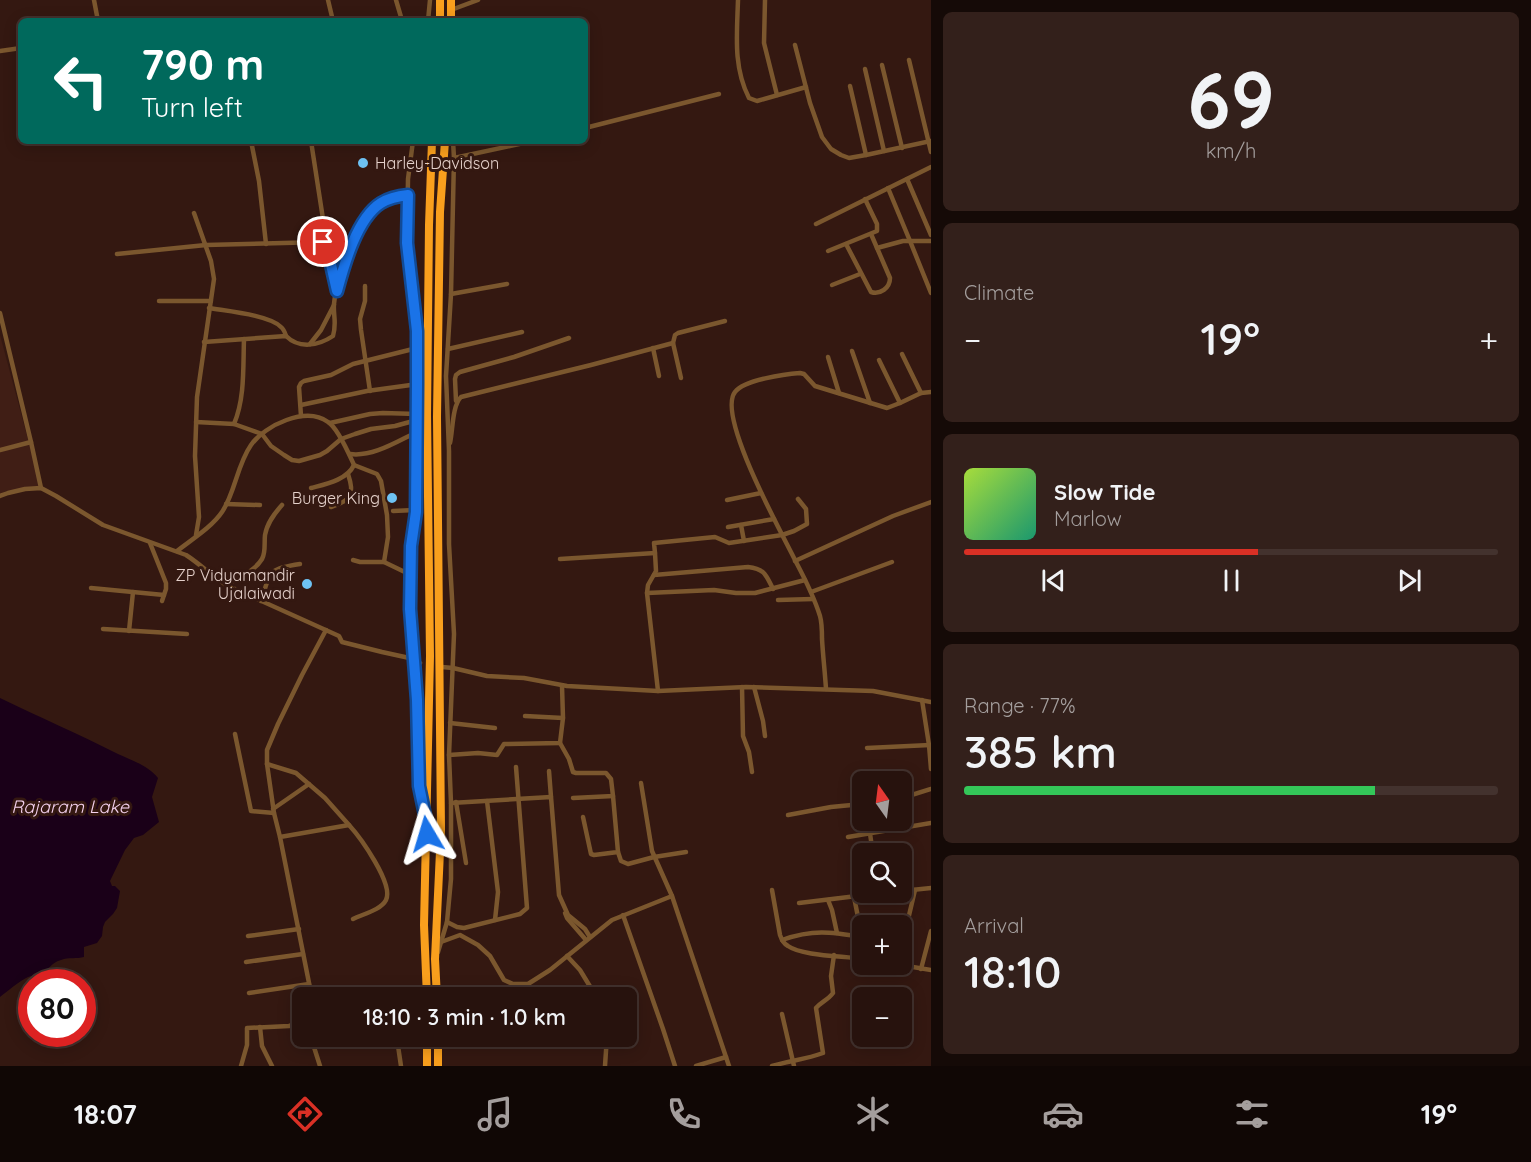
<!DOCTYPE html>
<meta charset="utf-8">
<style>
:root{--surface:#27120d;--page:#33201b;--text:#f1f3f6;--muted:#a49e9d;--line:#43322e;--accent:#d93025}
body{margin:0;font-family:Quicksand,sans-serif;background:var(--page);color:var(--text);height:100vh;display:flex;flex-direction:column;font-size:22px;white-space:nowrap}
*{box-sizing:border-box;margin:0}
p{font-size:20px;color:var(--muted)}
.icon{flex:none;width:33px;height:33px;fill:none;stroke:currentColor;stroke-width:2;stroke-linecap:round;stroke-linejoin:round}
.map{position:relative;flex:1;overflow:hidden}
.details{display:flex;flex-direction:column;gap:12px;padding:12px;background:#150a07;width:600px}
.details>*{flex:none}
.banner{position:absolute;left:18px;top:18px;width:570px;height:126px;border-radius:9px;box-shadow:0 3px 15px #0003,0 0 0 2px var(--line);background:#00695c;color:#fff;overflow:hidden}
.needle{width:39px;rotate:346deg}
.fabs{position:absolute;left:852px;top:771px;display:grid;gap:12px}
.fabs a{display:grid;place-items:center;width:60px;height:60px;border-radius:9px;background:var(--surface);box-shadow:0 3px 15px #0003,0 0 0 2px var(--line);font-size:30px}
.speed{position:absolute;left:18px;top:969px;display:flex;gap:12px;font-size:30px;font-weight:700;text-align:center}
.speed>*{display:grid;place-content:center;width:78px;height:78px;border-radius:50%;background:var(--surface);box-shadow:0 3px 15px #0003,0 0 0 2px var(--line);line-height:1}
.speed .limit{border:9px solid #d22;background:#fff;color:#111}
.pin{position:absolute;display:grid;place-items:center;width:51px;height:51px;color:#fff;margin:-26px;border:3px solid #fff;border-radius:50%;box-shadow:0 2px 6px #0007}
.me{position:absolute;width:66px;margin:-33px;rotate:353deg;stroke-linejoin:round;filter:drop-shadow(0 0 4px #0008)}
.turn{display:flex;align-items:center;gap:21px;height:126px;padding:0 24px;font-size:27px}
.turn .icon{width:78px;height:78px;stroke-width:2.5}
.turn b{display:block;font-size:42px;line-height:51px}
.big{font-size:45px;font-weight:600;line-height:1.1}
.details .widget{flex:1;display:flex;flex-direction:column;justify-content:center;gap:9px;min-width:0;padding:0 21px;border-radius:9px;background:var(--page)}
.details .dial{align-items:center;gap:0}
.dial b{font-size:78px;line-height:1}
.song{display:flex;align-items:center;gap:18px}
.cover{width:72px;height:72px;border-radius:9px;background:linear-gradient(135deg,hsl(80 70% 55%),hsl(160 70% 35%))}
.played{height:6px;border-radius:3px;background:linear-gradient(90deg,var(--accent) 55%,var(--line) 55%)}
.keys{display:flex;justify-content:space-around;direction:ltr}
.heat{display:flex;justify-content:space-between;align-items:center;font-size:33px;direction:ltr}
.charge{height:9px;border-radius:4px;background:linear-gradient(90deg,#34c759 77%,var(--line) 0)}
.trip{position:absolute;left:292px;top:987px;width:345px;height:60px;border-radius:9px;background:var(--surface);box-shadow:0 3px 15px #0003,0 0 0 2px var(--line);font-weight:600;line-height:60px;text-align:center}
.tabs{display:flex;height:96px;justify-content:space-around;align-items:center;background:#100705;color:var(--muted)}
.tabs .icon{width:42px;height:42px}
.tabs .on{color:var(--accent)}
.tabs b{font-size:27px;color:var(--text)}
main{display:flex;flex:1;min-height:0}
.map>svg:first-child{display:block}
.built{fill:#401e15}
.water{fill:#1a0018}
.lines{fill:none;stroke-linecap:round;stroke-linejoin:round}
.street{stroke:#7b572e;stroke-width:4.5}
.highway{stroke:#f99f1d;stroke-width:8}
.route-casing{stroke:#114b97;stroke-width:15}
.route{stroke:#1a73e8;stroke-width:10}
.poi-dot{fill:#6ec2f3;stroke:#341811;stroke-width:2}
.labels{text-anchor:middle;stroke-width:6;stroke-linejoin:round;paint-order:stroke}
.poi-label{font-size:16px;fill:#e5d1cb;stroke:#341811;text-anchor:end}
.water-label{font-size:18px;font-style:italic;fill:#f5d2ef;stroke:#341811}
</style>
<main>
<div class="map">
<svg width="931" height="1066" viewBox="0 0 931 1066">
<rect width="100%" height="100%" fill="#341811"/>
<polygon class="built" points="0,335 41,488 6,491 0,494"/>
<path class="water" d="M0,698c39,19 79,36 118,56 13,6 31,12 40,24l-6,19 7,25 -16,13 -9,3 -9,12 -15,31 2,5h3l5,5 -3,17 -4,6 -8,8 -2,5 -1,9 -5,7 -13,4v10c-7,2 -15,0 -23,3 -11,3 -12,10 -19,14 -5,3 -10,1 -14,3 -10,5 -19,13 -28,20z"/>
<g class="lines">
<g class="street">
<polyline points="94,0 98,21"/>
<polyline points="328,0 333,21"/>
<polyline points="396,0 401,17 405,21"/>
<path d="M738,0c-1,34 -5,67 11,98l8,3 49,-14"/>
<polyline points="765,0 764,43 777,95"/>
<polyline points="451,10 478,0"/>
<polyline points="428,21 430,0"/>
<polyline points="518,21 525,19"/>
<polyline points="795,45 810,103 822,137 831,149 841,155 849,158 866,155 931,141"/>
<polyline points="0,51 21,48"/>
<polyline points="909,60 931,152"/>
<polyline points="882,65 902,148"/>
<polyline points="865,69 884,151"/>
<polyline points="850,86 866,155"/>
<polyline points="585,128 719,94"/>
<polyline points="251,141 259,181 266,244"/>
<polyline points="311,141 325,232 325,243"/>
<polyline points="413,141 408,179 407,243 417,331 417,414 415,512 411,546 410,609 417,700 419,786 423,805"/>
<polyline points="454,158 533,141"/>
<polyline points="907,179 931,235"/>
<polyline points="888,188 910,241 931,293"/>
<polyline points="194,213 211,261 214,279 197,397 195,456 199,517 196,535"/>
<polyline points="816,224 931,167"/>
<path d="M846,244l25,48c9,3 19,-4 19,-14l-19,-44"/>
<polyline points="877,248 903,241 931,241"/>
<polyline points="828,251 877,231 877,224 865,199"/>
<polyline points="117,254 206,245 323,242 327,247 336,288"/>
<polyline points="832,285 860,274"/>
<polyline points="365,286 365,301 360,319 361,330 370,391"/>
<polyline points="451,294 507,284"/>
<polyline points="159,301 211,301"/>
<path d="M209,308c17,3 61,7 72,19 3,2 4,6 5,9"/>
<polyline points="0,313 31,442 41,488"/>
<path d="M204,342l82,-6c13,13 32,10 47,0 4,-14 0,-20 1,-32 2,-23 23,-81 39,-95 10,-9 23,-12 35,-14"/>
<polyline points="310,344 321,330 334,305"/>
<polyline points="653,348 659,376"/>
<polyline points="448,349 522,332"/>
<polyline points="852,351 870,403"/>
<polyline points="902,354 921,393"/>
<polyline points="828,357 839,393"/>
<polyline points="879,360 900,403"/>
<polyline points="681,378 673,343 675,335 678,333 725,321"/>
<polyline points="456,401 455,379 456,375 460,372 514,357 569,338"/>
<polyline points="301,405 367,391 418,384"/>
<polyline points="301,416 299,387 301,383 304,381 331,375 353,364 417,348"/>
<polyline points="196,422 234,424 262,434 271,446 284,455 292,460 299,461 320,455 327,451 341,439 355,434 371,429 395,426 417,420"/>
<polyline points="330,423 370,414 383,413 417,414"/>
<path d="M234,424c11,-26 9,-57 10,-85"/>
<path d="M450,443c3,-13 2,-37 11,-46l130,-32 82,-22"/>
<polyline points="0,450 31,442"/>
<path d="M350,454c23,3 46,-12 67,-22"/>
<path d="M311,488c15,-4 36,-8 43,-23"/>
<path d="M0,496l8,-3 17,-4 16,-1 15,8 47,29 83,30c14,9 26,21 40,30l113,51 3,6 40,10 32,7 6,4"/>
<polyline points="727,500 761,493"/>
<polyline points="226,504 260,505"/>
<path d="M331,507c21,-7 24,-12 17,-33"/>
<polyline points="393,511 415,510"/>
<polyline points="741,525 744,541"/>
<polyline points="728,527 774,519"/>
<polyline points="150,543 166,583 166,589 162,601"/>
<path d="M177,551c14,-11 35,-24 45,-39 13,-19 15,-47 29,-67 14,-20 55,-39 77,-23 10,6 21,32 26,43l23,9 4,7 6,34 1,22 -4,25"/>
<polyline points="655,553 656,571 648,585 647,593 658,691"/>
<polyline points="560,559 655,553 654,543 715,537 729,543 782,535 794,531 807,524 806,509 798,499"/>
<polyline points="353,560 360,562 384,562 411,575"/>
<polyline points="795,561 893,516 931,502"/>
<path d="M654,575l94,-8c17,2 18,8 25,22"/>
<path d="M226,585c12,-7 29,-14 36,-26 4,-7 2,-16 3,-24 2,-12 9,-21 17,-30"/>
<polyline points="91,588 164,595"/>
<polyline points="811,592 892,562"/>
<polyline points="647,593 714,590 736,593 755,593 805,580"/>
<polyline points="778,600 813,599"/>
<path d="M261,601c10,-30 6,-32 39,-37"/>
<polyline points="103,629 187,634"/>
<polyline points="129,631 133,592"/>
<polyline points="442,667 453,668 487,676 524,678 567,686 658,691 746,687 873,691 931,702"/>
<polyline points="742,687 743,736 749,752 752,772"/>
<polyline points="754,687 763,721 765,736"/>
<path d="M826,689c-1,-16 -3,-33 -4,-50 0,-7 0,-16 -2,-23 -6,-19 -15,-37 -24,-54 -13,-27 -80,-146 -61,-170 9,-12 50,-18 65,-19l4,1 11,12 72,22 13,-5 21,-10 10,-1"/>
<polyline points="922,700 929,745 931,769"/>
<polyline points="525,716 563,718"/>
<polyline points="450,723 495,728"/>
<polyline points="235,734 251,811 274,813"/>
<polyline points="560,743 569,759 573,772 576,773 606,773 611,779 613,796 573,798"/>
<polyline points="867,748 930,745"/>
<polyline points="449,755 478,753 497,755 504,744 560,743 563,718 562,686"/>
<polyline points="267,764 296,773 325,798 349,825"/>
<polyline points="549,771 551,797"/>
<polyline points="641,783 652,851 672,896"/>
<polyline points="902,798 931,789"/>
<polyline points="487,801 498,892 495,920"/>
<polyline points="456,802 466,863"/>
<polyline points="451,803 551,797 559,895 568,915 585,929 590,937"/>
<polyline points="273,809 309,784"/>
<polyline points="788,815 831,807 862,804"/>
<polyline points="583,817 591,854 594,855 618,852 613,796"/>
<polyline points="868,820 873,854"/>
<polyline points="280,837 274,813 267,764 267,750 278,724 302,675 326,630"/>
<polyline points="848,837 931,823"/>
<polyline points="618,852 621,861 628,864 654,857 686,852"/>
<polyline points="908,858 911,890"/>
<path d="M772,890l8,45c2,5 3,8 8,11 14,10 56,10 74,13"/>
<polyline points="902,891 931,888"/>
<polyline points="854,897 862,937"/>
<polyline points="828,900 832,910 837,933"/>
<polyline points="799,903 890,892"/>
<polyline points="565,913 567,918 586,940"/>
<polyline points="623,915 663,1029 675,1066"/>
<polyline points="447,922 457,927 464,928 520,914 527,908 516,767"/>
<polyline points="248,936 299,929"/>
<path d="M782,940c31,-11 49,-8 80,-3"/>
<polyline points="441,942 460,935 478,945 490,956 504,980 513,984 528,984 550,970 612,920 672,896 729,1066"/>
<polyline points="902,945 915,890"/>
<polyline points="438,952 447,922 451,879 451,803 449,755 454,634 449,544 449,451 446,376 451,294 454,158 453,141"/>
<polyline points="567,956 580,970 597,998"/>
<polyline points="246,962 303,954"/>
<polyline points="895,964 931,970"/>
<polyline points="921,969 931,931"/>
<polyline points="249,993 309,984"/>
<path d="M312,998l-32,-161 69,-12c11,12 45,59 37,75 -5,10 -23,14 -33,19"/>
<polyline points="782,1014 794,1066"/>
<polyline points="260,1027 262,1046 272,1066"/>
<polyline points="315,1036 313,1044 320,1066"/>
<polyline points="397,1039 401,1066"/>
<polyline points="241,1066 247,1045 247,1028 289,1026 303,1022"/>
<polyline points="605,1066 607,1036"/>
<polyline points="696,1066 726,1057"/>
<path d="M772,1066c17,-5 35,-7 51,-13l-7,-45c5,-6 12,-8 17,-15l-2,-17 3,-21"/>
</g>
<g class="highway">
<polyline points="440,21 440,0"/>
<polyline points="451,21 451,0"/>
<polyline points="427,998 424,925 430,656 427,415 429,225 432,141"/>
<polyline points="437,998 435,959 441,830 437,417 440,212 445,141"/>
<polyline points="427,1036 427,1066"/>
<polyline points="438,1036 438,1066"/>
</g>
</g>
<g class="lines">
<g class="route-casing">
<path id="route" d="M323,242l4,5 10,44c7,-26 20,-73 44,-88 8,-5 18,-7 27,-8l-1,48 10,88v53l-1,128 -5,34 -1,63 7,91 2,86 7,34 1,14"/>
</g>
<use href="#route" class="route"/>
</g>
<g class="poi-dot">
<circle cx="363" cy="163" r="6"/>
<circle cx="392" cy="498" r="6"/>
<circle cx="307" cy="584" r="6"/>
</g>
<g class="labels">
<g class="poi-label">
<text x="375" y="169" text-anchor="start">Harley-Davidson</text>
<text x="380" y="504">Burger King</text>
<text x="295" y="581">ZP Vidyamandir<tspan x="295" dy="18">Ujalaiwadi</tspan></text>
</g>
<g class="water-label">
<text x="70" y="813">Rajaram Lake</text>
</g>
</g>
</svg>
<div class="fabs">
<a><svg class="needle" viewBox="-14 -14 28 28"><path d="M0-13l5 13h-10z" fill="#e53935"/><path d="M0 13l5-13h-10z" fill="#a49e9d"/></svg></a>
<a><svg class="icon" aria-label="search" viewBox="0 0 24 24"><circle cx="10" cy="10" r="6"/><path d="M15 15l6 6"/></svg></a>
<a>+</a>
<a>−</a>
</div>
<div class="speed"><div class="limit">80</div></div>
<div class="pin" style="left:323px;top:242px;background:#d93025"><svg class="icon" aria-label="arrive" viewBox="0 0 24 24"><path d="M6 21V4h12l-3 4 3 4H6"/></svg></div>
<svg class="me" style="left:427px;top:834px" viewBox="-20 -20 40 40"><path d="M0-17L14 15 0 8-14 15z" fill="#1a73e8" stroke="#fff" stroke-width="4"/></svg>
<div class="trip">18:10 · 3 min · 1.0 km</div>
<div class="banner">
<div class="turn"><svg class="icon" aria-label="left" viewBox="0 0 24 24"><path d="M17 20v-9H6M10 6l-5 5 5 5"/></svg><div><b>790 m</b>Turn left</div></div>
</div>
</div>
<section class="details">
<div class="widget dial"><b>69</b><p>km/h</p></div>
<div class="widget"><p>Climate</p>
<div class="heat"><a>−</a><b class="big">19°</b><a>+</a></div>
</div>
<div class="widget">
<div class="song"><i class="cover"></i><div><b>Slow Tide</b><p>Marlow</p></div></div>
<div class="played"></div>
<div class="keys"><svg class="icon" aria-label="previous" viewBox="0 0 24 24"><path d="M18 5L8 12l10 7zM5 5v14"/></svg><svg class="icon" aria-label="pause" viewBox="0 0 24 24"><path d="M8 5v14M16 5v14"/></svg><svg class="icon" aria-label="next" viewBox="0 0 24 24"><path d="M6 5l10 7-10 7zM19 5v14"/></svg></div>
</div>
<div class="widget"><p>Range · 77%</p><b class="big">385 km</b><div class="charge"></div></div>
<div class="widget"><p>Arrival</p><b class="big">18:10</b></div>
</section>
</main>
<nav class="tabs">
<b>18:07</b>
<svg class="icon on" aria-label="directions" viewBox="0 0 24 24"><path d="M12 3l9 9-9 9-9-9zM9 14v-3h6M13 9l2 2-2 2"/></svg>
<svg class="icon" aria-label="music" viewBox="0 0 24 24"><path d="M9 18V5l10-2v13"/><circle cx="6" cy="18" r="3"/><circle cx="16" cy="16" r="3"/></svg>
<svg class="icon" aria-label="phone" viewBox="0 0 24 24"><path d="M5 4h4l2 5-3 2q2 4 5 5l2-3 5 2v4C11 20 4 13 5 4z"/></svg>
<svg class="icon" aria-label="climate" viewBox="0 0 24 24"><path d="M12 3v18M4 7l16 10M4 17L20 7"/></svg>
<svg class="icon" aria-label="car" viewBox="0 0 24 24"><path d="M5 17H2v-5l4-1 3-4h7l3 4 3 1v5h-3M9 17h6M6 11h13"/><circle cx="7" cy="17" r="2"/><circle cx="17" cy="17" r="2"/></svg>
<svg class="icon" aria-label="filters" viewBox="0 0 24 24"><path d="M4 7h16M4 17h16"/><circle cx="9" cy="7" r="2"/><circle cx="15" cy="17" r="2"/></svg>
<b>19°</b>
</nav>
